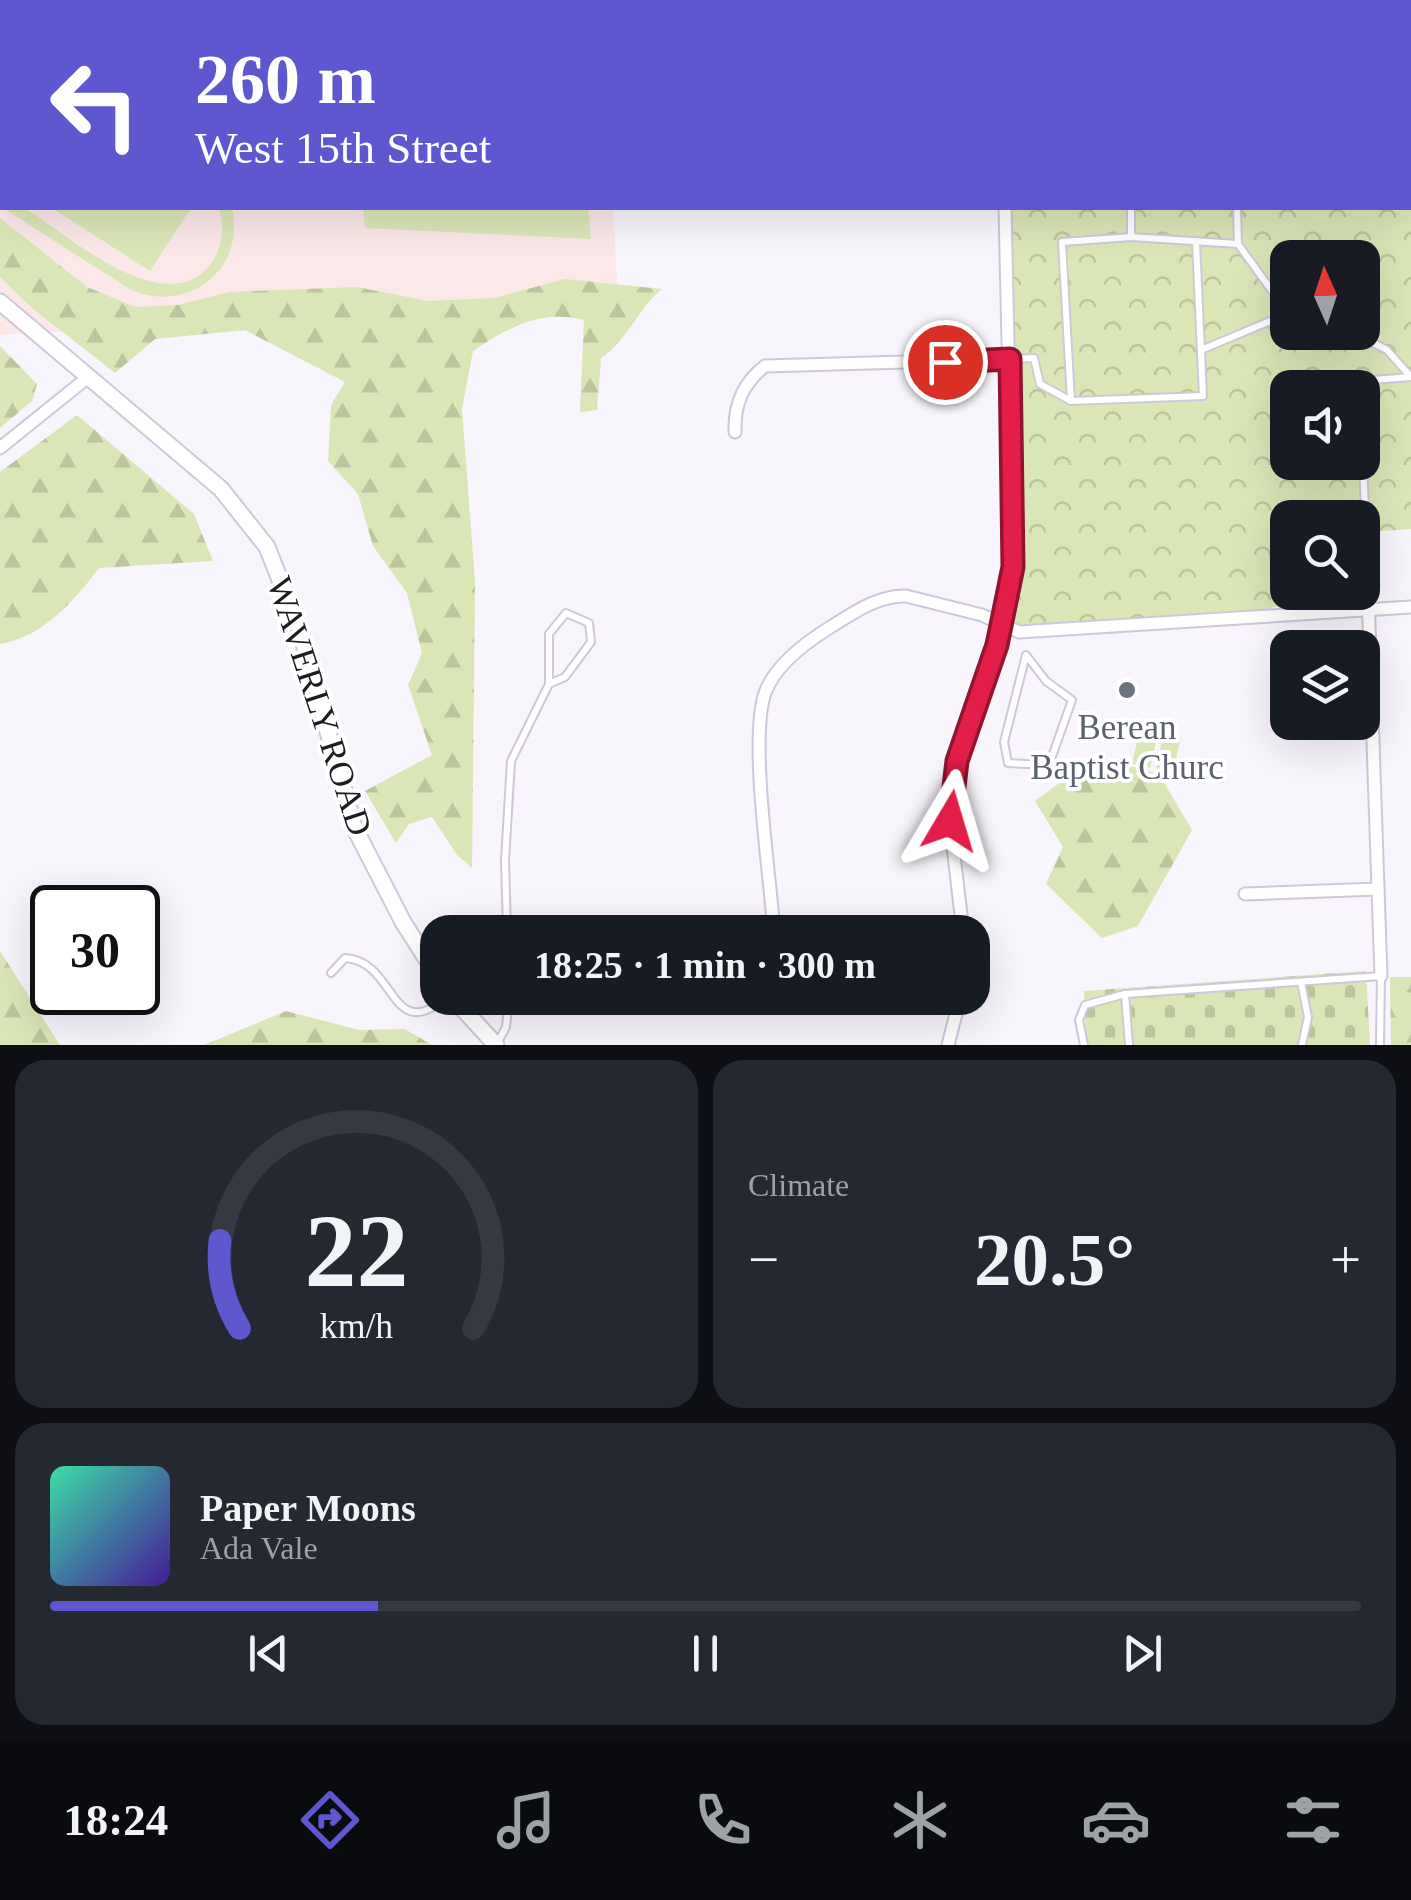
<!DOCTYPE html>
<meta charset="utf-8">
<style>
:root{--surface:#171b24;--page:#242831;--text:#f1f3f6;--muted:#9ea1a6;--line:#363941;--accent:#5f57cf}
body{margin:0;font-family:"Times New Roman",serif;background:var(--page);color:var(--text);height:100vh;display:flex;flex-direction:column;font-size:38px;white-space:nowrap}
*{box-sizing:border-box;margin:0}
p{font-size:32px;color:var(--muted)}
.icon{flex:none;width:55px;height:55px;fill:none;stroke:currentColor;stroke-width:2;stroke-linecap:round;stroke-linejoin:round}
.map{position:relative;height:1045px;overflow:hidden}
.sheet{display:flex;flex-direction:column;gap:15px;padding:15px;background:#0d0f14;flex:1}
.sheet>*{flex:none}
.hud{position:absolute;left:0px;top:0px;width:1412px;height:210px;box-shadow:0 10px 40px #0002;background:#5f57cf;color:#fff;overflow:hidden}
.needle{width:65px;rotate:357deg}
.fabs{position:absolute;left:1270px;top:240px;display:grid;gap:20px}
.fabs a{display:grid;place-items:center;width:110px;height:110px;border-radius:20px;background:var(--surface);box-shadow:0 10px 40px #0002;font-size:50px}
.speed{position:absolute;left:30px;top:885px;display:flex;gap:20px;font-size:50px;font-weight:700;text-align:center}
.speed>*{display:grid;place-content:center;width:130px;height:130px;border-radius:50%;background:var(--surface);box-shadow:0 10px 40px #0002;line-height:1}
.speed .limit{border:5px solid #111;border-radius:15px;background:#fff;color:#111}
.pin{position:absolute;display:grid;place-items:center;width:85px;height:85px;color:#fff;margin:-42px;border:5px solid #fff;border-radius:50%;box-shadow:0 2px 10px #0007}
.me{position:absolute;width:110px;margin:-55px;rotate:7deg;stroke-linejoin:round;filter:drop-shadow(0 0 8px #0008)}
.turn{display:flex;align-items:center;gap:35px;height:210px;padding:0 30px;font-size:45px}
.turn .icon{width:130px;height:130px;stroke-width:2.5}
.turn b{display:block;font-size:70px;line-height:85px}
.big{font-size:75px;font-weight:600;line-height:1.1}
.sheet .card{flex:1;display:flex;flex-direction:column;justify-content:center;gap:15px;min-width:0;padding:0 35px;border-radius:30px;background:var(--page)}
.sheet .dial{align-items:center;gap:0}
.dial svg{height:260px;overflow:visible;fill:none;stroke:var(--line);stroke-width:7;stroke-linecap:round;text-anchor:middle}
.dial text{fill:var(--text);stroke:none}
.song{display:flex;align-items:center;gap:30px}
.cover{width:120px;height:120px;border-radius:15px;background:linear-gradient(135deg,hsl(160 70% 55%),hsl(260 70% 35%))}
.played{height:10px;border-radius:5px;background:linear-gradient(90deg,var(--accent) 25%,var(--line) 25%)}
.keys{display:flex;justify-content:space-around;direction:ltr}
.heat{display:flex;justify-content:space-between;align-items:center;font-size:55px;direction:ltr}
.sheet .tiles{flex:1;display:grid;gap:15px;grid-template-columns:1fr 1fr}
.card:last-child{grid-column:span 2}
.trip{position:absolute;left:420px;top:915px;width:570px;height:100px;border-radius:30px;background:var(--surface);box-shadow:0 10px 40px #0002;font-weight:600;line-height:100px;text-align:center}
.tab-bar{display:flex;height:160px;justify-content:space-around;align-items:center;background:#090b0e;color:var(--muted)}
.tab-bar .icon{width:70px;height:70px}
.tab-bar .selected{color:var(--accent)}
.tab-bar b{font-size:45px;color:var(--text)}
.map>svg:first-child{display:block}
.education{fill:#fce7e9}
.grass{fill:#dbe6b6}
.forest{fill:url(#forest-firs)}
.cemetery{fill:url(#cemetery-stones)}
.park{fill:url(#park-crowns);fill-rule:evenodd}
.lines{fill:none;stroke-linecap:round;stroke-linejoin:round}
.service-casing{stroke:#d0c7d9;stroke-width:10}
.minor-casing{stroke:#d0c7d9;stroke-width:15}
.tertiary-casing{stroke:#d0c7d9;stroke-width:19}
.service{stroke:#fff;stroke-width:6}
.minor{stroke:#fff;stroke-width:11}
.tertiary{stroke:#fff;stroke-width:15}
.route-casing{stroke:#92132f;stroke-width:25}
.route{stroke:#e11d48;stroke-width:18}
.worship-dot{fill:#6b7280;stroke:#fff;stroke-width:4}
.labels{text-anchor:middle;stroke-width:8;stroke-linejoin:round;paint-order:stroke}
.street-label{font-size:35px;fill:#1e1b21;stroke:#fff}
.worship-label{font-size:35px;fill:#5b616d;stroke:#fff}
</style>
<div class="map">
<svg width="1411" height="1045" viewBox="0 0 1411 1045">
<defs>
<pattern id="forest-firs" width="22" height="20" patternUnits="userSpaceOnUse" patternTransform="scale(2.5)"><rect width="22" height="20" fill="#dbe6b6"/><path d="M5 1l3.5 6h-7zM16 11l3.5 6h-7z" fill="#bcc59c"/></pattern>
<pattern id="cemetery-stones" width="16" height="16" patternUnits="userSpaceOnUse" patternTransform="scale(2.5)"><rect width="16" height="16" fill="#dbe6b6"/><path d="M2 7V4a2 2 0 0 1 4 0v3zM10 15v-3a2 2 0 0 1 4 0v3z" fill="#bcc59c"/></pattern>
<pattern id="park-crowns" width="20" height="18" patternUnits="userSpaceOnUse" patternTransform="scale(2.5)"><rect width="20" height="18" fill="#dbe6b6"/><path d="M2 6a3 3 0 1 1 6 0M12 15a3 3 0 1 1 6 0" fill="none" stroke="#bcc59c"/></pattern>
</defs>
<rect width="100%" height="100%" fill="#f8f5fc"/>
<polygon class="education" points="0,0 603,0 2,2 2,208 613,208 618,298 0,335"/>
<g class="grass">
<path d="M0,192l2,16h23c43,27 138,113 184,58 14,-17 16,-37 10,-58h13c14,62 -44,106 -101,82l-131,-84z"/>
<polygon points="52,208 191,208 150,271"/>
<polygon points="363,208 588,208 591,239 365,228"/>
<polygon points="1140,729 1158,733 1150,768 1132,764"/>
<polygon points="1163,734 1181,737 1173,772 1156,769"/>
</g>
<g class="forest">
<path d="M0,218l87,69 48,20 43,-2 51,-13 128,-5 71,14 66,-3 71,-19 97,10c-25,21 -34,51 -61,69l-4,52 -17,2 4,-92c-43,-11 -75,7 -111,31l-11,58 13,173 -3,286 -15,-13 -25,-38 -23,7 -13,19 -31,-52 67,-36 -24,-70 14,-32 -15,-60 -34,-47 -15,-52 -30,-33 3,-56 14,-23 -100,-52 -90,9 -40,34 -82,-64 -33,-32z"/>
<polygon points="0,346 37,384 32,401 0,428"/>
<path d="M77,415l117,99 19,47 -114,7c-25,33 -56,69 -99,76v-172z"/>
<polygon points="1096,756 1159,774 1192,830 1138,926 1102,938 1046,884 1063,847 1035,801"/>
<polygon points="0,951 60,1045 0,1045"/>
<polygon points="1390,977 1411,977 1411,1045 1391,1045"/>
<polygon points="286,1011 359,1030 405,1029 432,1045 204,1045"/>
</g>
<polygon class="cemetery" points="1366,971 1370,1045 1086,1045 1084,991"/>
<path class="park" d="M999,0h412v529l-48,3 -1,-14h-74v74l66,3c-67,9 -303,53 -352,29l6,-21 -3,-395h405v-206zM1288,258h74v74h-74zM1288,388h74v74h-74z"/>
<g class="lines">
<g class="service-casing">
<g id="service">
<polyline points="75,0 75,2"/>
<polyline points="195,0 198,2"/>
<polyline points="503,0 503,2"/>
<polyline points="1126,0 1126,2"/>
<polyline points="1220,0 1220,2"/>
<polyline points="1308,2 1309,0"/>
<polyline points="1131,208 1131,237 1238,244 1288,313"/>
<polyline points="1237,208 1238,244"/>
<polyline points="1352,332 1387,350 1411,377"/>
<polyline points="1201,350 1287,314"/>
<polyline points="1010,359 1034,358 1040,384 1071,401 1203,396 1196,241"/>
<polyline points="1361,388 1361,381 1411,377"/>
<polyline points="1071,401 1062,242 1131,237"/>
<polyline points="1362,439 1366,534"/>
<polygon points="566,613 589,623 591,642 565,677 549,684 549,634"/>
<polygon points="1026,655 1046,681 1072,700 1049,765 1008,763 1004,742"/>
<polyline points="507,932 505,860 511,761 549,684"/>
<path d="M331,973l14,-15c52,3 44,87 101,40"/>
<polyline points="1301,982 1308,1017 1302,1045"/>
<polyline points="1125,994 1381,976 1380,1045"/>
<polyline points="497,1044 506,1027 509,998"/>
<polyline points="1084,1045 1079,1020 1085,1005 1125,994 1129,1045"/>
</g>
</g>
<g class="minor-casing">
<g id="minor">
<polyline points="620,0 620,2"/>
<polyline points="999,0 999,2"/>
<path d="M735,432c-1,-28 8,-49 30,-66l245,-7"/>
<polyline points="0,448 87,378"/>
<polyline points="1366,536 1381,976"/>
<polyline points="1245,894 1378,889"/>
<path d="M774,931c-4,-56 -25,-192 -9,-238 10,-28 40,-50 64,-65 24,-15 49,-33 77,-32l76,19 37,17 392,-25"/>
<polyline points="725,932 962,923"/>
<polyline points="963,932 950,821 957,761 997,645 1013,567 1005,208"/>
<polyline points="948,1045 960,998"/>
</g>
</g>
<g class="tertiary-casing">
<g id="tertiary">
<polyline points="0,302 221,489 267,547 301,633 354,827 403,922 438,977"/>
<polyline points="453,998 496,1045"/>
</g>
</g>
<use href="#service" class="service"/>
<use href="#minor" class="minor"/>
<use href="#tertiary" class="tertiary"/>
</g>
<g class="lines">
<g class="route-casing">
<polyline id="route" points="945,362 1010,359 1013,567 997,645 957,761 950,821"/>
</g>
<use href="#route" class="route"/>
</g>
<circle class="worship-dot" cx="1127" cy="690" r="10"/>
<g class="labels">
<g class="street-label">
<text transform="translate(320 706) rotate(72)" y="12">WAVERLY ROAD</text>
</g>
<g class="worship-label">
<text x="1127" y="739">Berean<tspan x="1127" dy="40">Baptist Churc</tspan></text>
</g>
</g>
</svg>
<div class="fabs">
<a><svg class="needle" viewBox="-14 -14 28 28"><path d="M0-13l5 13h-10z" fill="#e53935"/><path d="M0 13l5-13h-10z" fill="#9ea1a6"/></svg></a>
<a><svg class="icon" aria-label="sound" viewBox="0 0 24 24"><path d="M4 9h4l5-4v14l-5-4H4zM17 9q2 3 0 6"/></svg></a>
<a><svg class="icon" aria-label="search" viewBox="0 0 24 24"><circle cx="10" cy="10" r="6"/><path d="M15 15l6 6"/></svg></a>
<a><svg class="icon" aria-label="layers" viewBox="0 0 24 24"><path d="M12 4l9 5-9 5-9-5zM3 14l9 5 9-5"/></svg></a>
</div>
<div class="speed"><div class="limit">30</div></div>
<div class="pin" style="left:945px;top:362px;background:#d93025"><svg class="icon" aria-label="arrive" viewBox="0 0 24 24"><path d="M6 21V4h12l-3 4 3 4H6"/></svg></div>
<svg class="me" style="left:950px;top:821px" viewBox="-20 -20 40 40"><path d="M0-17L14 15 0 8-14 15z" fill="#e11d48" stroke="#fff" stroke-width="4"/></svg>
<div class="trip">18:25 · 1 min · 300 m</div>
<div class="hud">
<div class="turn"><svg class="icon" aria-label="left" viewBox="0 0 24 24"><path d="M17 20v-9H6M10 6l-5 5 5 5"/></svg><div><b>260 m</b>West 15th Street</div></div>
</div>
</div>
<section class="sheet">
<div class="tiles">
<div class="card dial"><svg viewBox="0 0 100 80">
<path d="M14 69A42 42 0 1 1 86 69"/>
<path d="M14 69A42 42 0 0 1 8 42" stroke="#5f57cf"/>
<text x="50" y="56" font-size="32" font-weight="700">22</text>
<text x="50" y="72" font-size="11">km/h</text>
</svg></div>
<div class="card"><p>Climate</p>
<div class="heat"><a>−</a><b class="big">20.5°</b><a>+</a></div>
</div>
<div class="card">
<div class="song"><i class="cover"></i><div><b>Paper Moons</b><p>Ada Vale</p></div></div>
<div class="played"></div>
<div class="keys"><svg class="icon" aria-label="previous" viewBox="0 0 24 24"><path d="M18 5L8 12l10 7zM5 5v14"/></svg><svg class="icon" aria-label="pause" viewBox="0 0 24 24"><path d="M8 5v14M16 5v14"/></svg><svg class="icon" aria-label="next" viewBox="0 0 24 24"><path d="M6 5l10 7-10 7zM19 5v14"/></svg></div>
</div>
</div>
</section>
<nav class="tab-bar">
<b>18:24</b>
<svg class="icon selected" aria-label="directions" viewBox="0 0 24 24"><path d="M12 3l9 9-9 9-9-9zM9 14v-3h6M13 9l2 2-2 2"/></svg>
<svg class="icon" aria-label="music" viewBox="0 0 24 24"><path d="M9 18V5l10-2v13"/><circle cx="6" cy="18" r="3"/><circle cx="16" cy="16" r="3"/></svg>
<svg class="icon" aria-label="phone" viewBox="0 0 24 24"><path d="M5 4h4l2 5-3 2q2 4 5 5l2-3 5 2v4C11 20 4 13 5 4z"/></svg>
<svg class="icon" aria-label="climate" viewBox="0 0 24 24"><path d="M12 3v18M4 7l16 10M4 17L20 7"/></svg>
<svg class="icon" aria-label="car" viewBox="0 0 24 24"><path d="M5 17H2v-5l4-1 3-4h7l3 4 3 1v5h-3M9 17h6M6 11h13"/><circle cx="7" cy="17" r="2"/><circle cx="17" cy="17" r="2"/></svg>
<svg class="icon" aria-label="filters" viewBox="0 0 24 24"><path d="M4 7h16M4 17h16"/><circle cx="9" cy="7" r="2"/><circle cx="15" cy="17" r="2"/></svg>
</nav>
